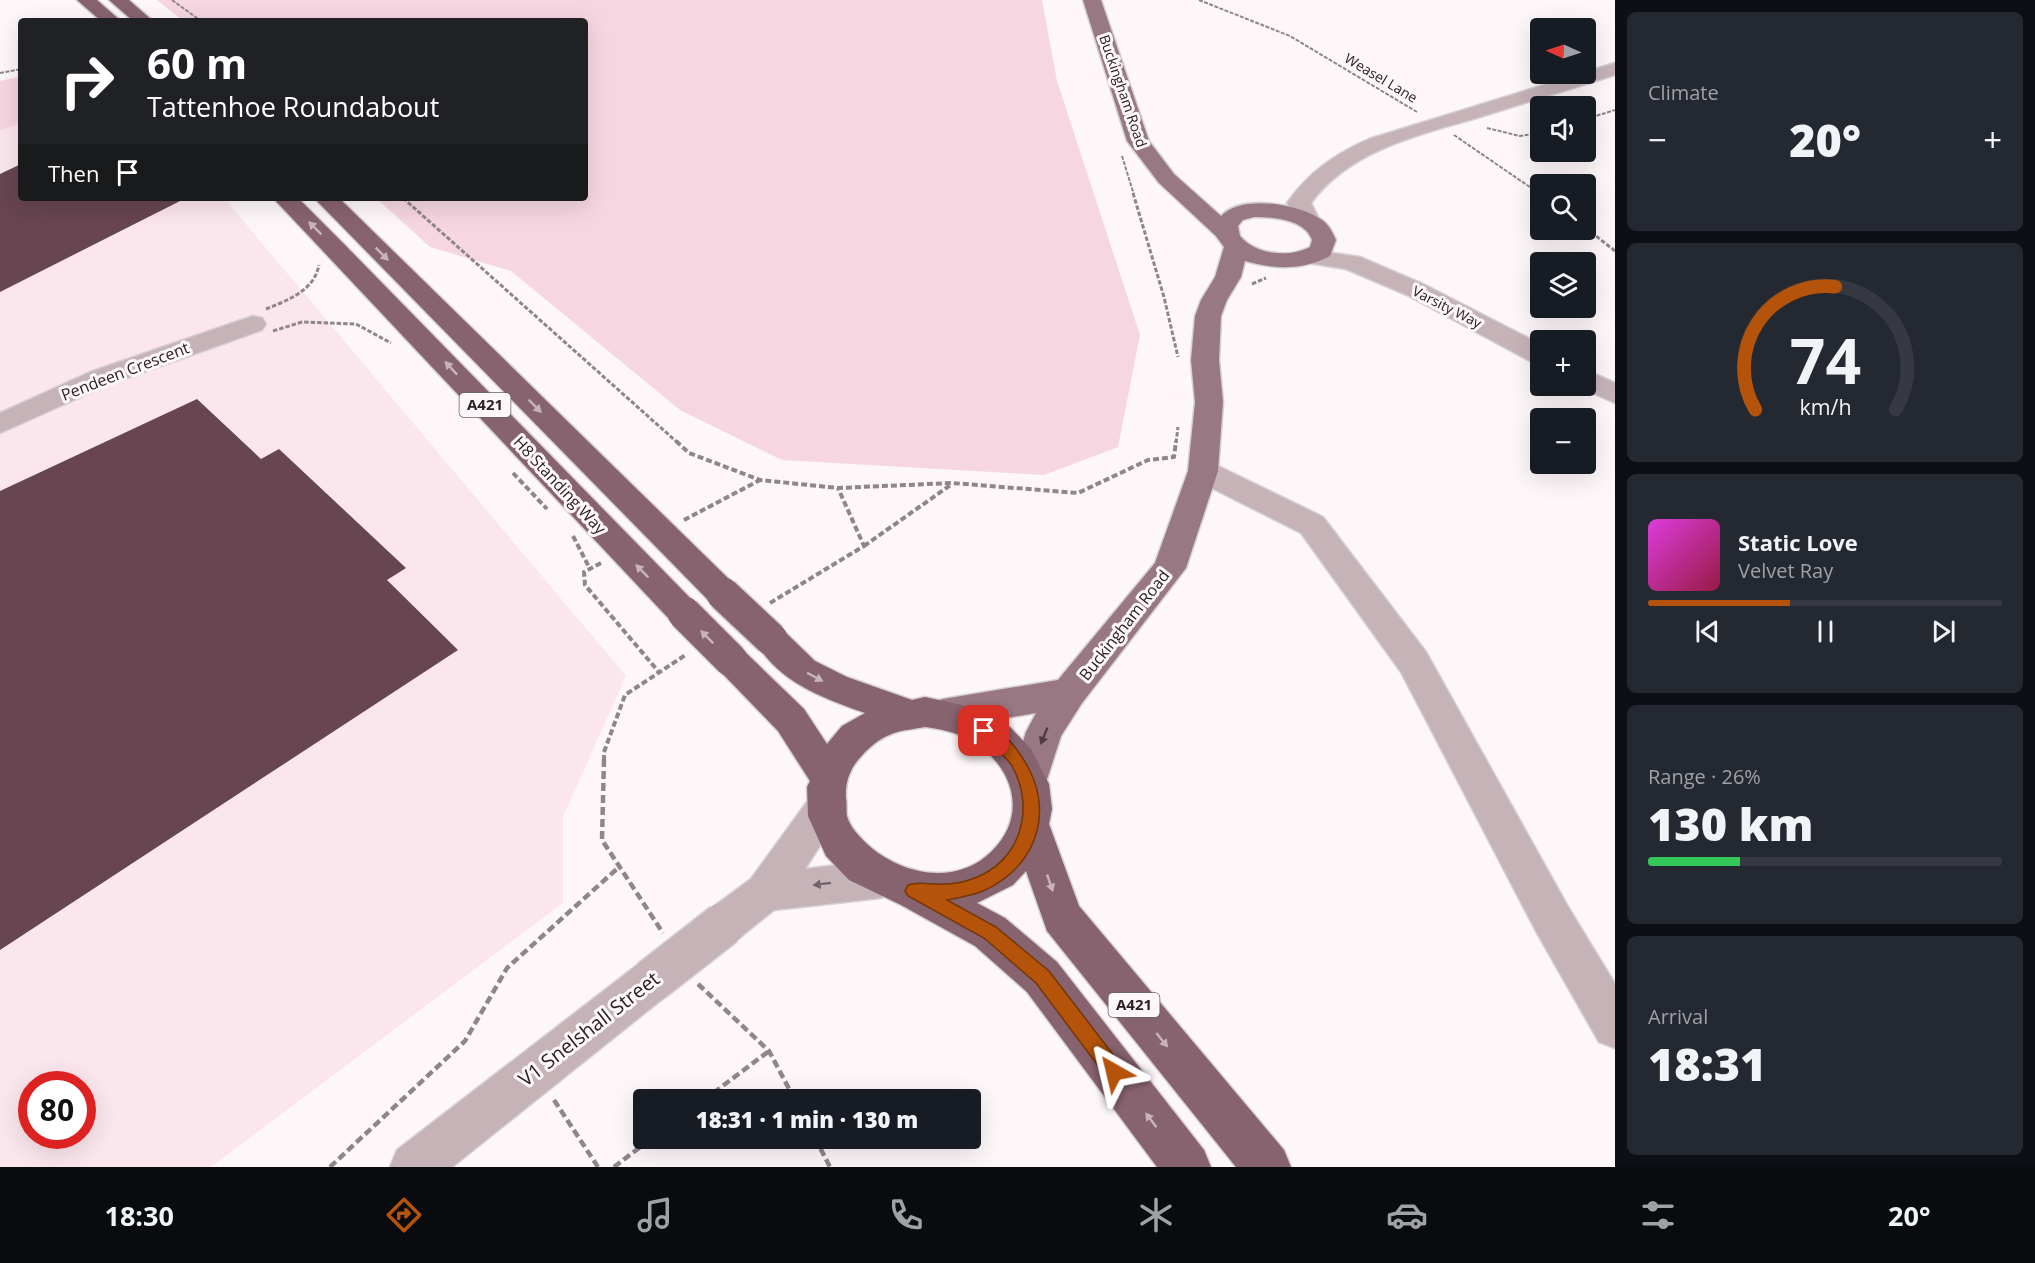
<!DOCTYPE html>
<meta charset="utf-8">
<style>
:root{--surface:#171b24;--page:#242831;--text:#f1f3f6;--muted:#9ea1a6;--line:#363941;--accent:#b45309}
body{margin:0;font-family:"Open Sans",sans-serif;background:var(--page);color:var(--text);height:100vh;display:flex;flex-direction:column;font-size:22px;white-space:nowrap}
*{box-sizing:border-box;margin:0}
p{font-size:20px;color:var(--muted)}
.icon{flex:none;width:33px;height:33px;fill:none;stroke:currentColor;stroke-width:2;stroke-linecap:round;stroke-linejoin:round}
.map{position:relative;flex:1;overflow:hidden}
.side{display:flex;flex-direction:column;gap:12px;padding:12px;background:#0d0f14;width:420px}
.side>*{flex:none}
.banner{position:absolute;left:18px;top:18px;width:570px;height:183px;border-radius:6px;box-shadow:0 6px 24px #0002;background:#202124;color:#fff;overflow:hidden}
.needle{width:39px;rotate:273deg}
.controls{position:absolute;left:1530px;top:18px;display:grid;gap:12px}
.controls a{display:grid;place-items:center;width:66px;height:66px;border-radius:6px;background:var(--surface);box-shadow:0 6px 24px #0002;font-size:30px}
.speed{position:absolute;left:18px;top:1071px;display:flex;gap:12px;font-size:30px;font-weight:700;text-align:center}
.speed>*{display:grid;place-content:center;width:78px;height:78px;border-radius:50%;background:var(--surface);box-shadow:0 6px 24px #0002;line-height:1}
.speed .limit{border:9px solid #d22;background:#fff;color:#111}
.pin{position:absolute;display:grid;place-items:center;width:51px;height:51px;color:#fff;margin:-26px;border-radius:12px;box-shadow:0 3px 9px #0006}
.me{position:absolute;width:66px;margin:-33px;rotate:323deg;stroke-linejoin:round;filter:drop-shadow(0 0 4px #0008)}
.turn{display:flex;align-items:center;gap:21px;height:126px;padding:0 30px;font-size:27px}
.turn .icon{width:78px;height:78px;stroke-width:2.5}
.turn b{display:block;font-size:42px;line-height:51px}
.then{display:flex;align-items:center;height:57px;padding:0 30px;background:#0003;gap:12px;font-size:22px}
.big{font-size:45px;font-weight:800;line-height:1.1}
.side .card{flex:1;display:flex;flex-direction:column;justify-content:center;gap:9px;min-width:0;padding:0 21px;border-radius:9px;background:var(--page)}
.side .dial{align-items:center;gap:0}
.dial svg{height:156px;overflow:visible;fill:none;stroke:var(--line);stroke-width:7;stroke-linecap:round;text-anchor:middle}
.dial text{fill:var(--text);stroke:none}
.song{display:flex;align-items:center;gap:18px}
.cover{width:72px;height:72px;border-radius:9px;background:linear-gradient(135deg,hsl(300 70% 55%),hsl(340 70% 35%))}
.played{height:6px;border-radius:3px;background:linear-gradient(90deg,var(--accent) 40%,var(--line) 40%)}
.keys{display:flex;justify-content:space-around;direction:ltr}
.heat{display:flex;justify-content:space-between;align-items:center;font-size:33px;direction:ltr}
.charge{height:9px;border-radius:4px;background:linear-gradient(90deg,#34c759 26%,var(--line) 0)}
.trip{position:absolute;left:633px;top:1089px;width:348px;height:60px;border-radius:6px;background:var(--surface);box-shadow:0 6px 24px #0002;font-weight:800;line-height:60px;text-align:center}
.tabs{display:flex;height:96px;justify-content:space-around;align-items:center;background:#090b0e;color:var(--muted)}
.tabs .icon{width:42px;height:42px}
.tabs .current{color:var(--accent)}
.tabs b{font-size:27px;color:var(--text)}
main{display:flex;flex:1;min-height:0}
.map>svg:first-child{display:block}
.built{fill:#fce6ed;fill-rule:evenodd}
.green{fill:#f6d6e0}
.building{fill:#674551}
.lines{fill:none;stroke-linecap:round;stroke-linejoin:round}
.minor-casing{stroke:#d7d0d3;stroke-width:3}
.major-casing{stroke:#d7d0d3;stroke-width:3}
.highway-casing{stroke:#d7d0d3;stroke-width:3}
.path-far3{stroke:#8e8689;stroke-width:2;stroke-dasharray:4 1.5;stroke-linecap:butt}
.path-far2{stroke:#8e8689;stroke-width:3;stroke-dasharray:4.5 2;stroke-linecap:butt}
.path-far1{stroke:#8e8689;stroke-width:4;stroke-dasharray:6 3;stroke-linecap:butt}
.path{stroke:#8e8689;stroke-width:4.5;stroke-dasharray:8 4;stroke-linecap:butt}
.minor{fill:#c5b3b8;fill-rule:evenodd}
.major{fill:#987882;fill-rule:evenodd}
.highway{fill:#87636f;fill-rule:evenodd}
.minor-bridge-casing{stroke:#d7d0d3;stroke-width:46;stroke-linecap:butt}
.highway-bridge-casing{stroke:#d7d0d3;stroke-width:36;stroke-linecap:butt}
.minor-bridge{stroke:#c5b3b8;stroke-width:43}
.highway-bridge{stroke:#87636f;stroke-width:33}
.oneway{fill:#c8b4bb}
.oneway2{fill:#4c3b40}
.oneway3{fill:#706367}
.route{fill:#b45309;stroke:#753606;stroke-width:1.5}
.labels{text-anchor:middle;stroke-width:6;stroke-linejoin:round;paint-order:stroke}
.far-street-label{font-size:14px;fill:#2b2124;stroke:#fdf7f9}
.shield{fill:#fdf7f9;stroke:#6a6164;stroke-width:1.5}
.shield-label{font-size:15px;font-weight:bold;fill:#2b2124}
.street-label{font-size:16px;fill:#2b2124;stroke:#fdf7f9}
.near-street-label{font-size:20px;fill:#2b2124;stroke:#fdf7f9}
</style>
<main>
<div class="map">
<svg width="1615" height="1167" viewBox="0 0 1615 1167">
<rect width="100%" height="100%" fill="#fdf7f9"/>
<path class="built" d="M21,123v75h203l402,478 -63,141v86l-352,264h-211v-1036zM32,1084h50v52h-50z"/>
<g class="green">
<polygon points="157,0 1042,0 1057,81 1140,335 1118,447 1044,475 782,460 680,410 511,271 430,247 376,198 585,198 585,21 183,21"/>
<polygon points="21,76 21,123 0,131 0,81"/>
</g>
<g class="building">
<polygon points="21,164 21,198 186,198 0,292 0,174"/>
<polygon points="197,399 261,459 279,449 406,568 387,580 458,650 0,950 0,491"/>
</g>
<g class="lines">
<g class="minor-casing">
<g id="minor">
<path d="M1615,63v12c-44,14 -88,27 -132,41 -62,19 -131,32 -172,87l9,18 -4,5 -8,2 -8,-2 -13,-23c22,-31 48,-49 82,-64z"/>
<polygon points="1312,250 1360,257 1425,285 1540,344 1540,363 1530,361 1407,295 1346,269 1303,262 1300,257 1303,252"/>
<polygon points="253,316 262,318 266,324 262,330 110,384 0,433 0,413 90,372"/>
<polygon points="1586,370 1615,383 1615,403 1577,386 1586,386"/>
<polygon points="1203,461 1214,464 1323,517 1426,652 1567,905 1615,984 1615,1048 1599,1042 1537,933 1401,672 1301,533 1192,478 1188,471 1192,464"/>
<polygon points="826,790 840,795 845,807 805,869 880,860 894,866 900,879 894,892 880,898 774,910 739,938 724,944 709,938 703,924 709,910 751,879 812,795"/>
<polygon points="651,960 666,966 673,981 666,996 452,1167 390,1167 397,1150 636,966"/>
</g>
</g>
<g class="major-casing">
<path id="major" d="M1083,0h18l48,141 25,33 47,42c20,-22 75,-12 98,2 9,5 13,13 17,22l-6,16c-28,15 -56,13 -85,5l-4,16 -14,23 -6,16 -2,44 4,42 -5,69 -32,97 -104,135 -21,33 -19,59 -13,4 -13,-4 -6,-12 16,-51 10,-19 -93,16 -13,-4 -5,-11 5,-11 13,-4 115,-19 97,-117 33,-92 7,-69 -4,-42 4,-44 6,-16 14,-23 9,-30 -8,-11 -57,-53 -32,-42zM1254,217c19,0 51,2 58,23l-2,7c-21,11 -54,8 -70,-11l-2,-10 5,-6z"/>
</g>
<g class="highway-casing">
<g id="highway">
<polygon points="77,0 97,0 121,21 101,21"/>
<polygon points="109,0 129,0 153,21 133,21"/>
<polygon points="273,198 298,198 344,244 696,604 701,613 696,622 684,626 672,622"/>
<polygon points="314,198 339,198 735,585 740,594 735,603 723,606 711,603"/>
<path d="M771,626l12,4 32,31 32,16 65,23 13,-3 37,8 31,12 17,10 21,22 18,35 3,25 -3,15 30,82 205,244 7,17h-55l-189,-236 -21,-60 -13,14 -36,18 28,15 52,44 147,188 7,17h-54l-130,-175 -52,-46 -74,-41 -52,-25 -23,-24 -18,-40 -1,-29 3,-6 -32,-50 -59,-61 -5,-10 5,-10 12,-4 12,4 61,59 23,35 15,-18 23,-13c-42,-15 -88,-31 -111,-74l5,-9zM925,727c15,2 30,5 44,12 43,24 61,75 23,112 -36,36 -93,24 -127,-9 -7,-7 -15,-15 -18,-26 -1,-5 0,-12 -1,-18 -1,-14 3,-27 12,-38 9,-11 21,-22 36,-27 9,-3 21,-4 31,-6z"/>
</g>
</g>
<g class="path-far3">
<polyline points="172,0 201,21"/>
<polyline points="1199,0 1290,36 1417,112"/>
<polyline points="0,73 21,69"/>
<polyline points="1586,119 1615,110"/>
<polyline points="1487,128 1520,136 1540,133"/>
<polyline points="1454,135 1540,194"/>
<polyline points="1122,156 1134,195"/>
</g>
<g class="path-far2">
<polyline points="1133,193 1164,297 1178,357"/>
<polyline points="403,198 678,443"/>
<polyline points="1586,228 1615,251"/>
<polyline points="1252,284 1266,278"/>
<path d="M266,309c22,-9 48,-18 53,-44"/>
<polyline points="273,331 302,322 356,324 391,343"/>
<polyline points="1176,443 1178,427"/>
</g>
<g class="path-far1">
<polyline points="676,441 689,453 760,480 838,488 952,483 1078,493 1148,460 1174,457 1176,441"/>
<polyline points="513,473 547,509"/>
<polyline points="684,520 760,480"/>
<polyline points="573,536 590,569"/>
<polyline points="864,546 952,484"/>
<polyline points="601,563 584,572 585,585 658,671"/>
<polyline points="770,603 864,546 838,488"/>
<polyline points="604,761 604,752 625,695 687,654"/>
</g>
<g class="path">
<polyline points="604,759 602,840 663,933"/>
<polyline points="698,984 769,1051 795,1100"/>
<polyline points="554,1100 598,1167"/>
<polyline points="704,1100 769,1051"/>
<polyline points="815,1138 830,1167"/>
<polyline points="330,1167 465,1041 507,968 619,867"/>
<polyline points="614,1167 652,1138"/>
</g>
<use href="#minor" class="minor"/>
<use href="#major" class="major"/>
<use href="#highway" class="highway"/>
<g class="minor-bridge-casing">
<polyline id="minor-bridge" points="651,981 724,924"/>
</g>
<g class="highway-bridge-casing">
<g id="highway-bridge">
<polyline points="723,594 771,639"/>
<polyline points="684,613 731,660"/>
</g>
</g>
<use href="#minor-bridge" class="minor-bridge"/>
<use href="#highway-bridge" class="highway-bridge"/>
</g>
<defs><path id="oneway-solid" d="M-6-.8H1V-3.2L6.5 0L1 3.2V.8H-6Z" transform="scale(1.5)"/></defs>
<g class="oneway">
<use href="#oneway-solid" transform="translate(315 228) rotate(-135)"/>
<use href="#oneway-solid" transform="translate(382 254) rotate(45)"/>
<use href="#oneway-solid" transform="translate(451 368) rotate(-133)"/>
<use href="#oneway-solid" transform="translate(535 406) rotate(45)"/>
<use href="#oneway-solid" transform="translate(642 571) rotate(-135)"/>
<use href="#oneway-solid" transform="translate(707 637) rotate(-135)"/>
<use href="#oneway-solid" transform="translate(815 677) rotate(28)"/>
<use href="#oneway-solid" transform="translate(1050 883) rotate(71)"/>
<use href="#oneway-solid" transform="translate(1162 1040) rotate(51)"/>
<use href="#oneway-solid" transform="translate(1151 1120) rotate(-127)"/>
</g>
<use class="oneway2" href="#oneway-solid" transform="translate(1044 736) rotate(112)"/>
<use class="oneway3" href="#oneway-solid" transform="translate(822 884) rotate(173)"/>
<path class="route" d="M984,724c21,7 35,26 45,45 26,50 2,104 -51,124 -10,3 -21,5 -31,7l49,27 53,44 72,94 3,7 -3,7 -7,2 -6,-2 -72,-96 -52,-45 -76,-42 -3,-5 3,-6c11,-4 24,0 36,-1 9,0 20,-2 28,-5 48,-16 64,-70 40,-113 -8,-14 -31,-26 -36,-35l2,-5z"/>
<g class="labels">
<g class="far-street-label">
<text transform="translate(1381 78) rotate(31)" y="5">Weasel Lane</text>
<text transform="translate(1123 91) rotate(71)" y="5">Buckingham Road</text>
<text transform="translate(1447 307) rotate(27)" y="5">Varsity Way</text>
</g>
<g class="shield">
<rect x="459.5" y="393" width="51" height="24" rx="4.5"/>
<rect x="1108.5" y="993" width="51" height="24" rx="4.5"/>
</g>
<g class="shield-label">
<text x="485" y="410">A421</text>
<text x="1134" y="1010">A421</text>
</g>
<g class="street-label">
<text transform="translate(125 371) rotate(-21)" y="6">Pendeen Crescent</text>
<text transform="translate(560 485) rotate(47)" y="6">H8 Standing Way</text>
<text transform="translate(1124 625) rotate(-52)" y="6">Buckingham Road</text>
</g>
<g class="near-street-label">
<text transform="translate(589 1029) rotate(-38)" y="7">V1 Snelshall Street</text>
</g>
</g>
</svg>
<div class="controls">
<a><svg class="needle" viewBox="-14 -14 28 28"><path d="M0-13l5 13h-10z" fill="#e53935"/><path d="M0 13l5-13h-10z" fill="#9ea1a6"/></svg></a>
<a><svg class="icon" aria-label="sound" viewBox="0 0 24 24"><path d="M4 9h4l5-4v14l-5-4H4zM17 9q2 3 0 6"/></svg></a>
<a><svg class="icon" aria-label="search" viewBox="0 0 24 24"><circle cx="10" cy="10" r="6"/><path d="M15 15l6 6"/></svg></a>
<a><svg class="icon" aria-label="layers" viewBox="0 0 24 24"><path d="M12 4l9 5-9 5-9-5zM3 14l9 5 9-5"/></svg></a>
<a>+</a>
<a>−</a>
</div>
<div class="speed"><div class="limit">80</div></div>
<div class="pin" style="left:984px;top:731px;background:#d93025"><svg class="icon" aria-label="arrive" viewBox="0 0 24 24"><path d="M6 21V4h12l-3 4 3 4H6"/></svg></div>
<svg class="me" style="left:1114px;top:1072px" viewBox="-20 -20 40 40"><path d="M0-17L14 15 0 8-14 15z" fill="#b45309" stroke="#fff" stroke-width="4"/></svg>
<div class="trip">18:31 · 1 min · 130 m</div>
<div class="banner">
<div class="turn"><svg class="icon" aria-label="right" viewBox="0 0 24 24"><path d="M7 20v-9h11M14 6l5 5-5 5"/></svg><div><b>60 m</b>Tattenhoe Roundabout</div></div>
<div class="then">Then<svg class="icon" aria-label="arrive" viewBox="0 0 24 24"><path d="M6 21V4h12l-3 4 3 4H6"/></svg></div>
</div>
</div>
<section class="side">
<div class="card"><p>Climate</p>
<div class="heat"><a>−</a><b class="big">20°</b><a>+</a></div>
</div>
<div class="card dial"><svg viewBox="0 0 100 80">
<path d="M14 69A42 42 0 1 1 86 69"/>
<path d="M14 69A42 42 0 0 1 55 6" stroke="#b45309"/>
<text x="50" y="56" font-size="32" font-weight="700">74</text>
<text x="50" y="72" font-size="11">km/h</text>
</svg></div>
<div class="card">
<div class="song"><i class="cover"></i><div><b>Static Love</b><p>Velvet Ray</p></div></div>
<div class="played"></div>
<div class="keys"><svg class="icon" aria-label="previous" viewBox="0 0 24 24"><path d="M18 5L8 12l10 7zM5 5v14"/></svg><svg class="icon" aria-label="pause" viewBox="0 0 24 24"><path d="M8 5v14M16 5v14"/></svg><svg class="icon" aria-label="next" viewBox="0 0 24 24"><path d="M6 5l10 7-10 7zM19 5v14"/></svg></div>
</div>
<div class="card"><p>Range · 26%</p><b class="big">130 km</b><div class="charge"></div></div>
<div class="card"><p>Arrival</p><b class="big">18:31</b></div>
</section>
</main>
<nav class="tabs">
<b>18:30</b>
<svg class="icon current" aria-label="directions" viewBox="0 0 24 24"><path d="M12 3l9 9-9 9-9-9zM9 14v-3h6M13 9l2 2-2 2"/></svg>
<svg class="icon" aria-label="music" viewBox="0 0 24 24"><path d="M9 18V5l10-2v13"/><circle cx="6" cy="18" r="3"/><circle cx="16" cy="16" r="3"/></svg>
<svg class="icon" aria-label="phone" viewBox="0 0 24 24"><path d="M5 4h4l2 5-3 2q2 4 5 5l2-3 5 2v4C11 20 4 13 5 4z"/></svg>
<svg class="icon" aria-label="climate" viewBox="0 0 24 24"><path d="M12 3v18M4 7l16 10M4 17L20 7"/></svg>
<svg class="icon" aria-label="car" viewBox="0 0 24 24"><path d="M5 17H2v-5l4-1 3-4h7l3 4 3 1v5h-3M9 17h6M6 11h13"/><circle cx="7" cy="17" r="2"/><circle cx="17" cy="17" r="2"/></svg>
<svg class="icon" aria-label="filters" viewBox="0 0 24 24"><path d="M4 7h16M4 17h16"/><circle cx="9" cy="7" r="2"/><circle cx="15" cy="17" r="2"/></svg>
<b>20°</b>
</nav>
